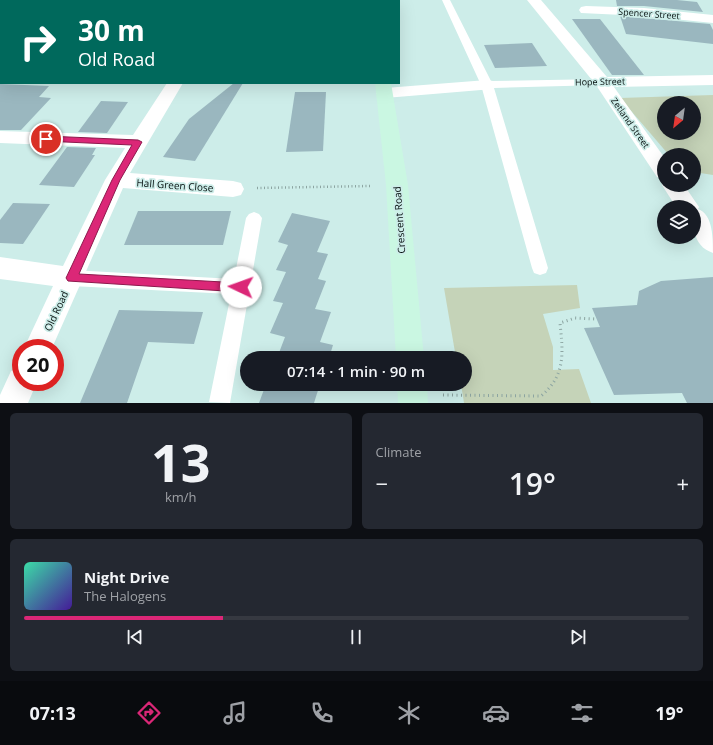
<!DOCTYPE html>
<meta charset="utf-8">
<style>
:root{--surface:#171b24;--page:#242831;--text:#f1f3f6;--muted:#9ea1a6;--line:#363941;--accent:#db2777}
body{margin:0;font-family:"Open Sans",sans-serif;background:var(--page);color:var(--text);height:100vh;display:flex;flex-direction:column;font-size:15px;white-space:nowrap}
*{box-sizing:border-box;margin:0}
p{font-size:13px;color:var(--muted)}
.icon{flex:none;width:22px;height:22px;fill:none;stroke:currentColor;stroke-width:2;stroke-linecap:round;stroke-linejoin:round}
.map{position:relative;height:403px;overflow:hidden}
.panel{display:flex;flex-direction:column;gap:10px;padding:10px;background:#0d0f14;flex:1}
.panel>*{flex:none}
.guide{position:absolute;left:0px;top:0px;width:400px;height:84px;box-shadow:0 4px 16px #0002;background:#00695c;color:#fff;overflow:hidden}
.needle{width:26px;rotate:209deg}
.controls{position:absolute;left:657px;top:96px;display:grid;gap:8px}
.controls a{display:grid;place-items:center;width:44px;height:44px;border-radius:50%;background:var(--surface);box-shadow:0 4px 16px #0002;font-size:20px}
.speed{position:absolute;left:12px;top:339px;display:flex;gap:8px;font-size:20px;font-weight:700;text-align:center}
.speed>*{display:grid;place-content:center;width:52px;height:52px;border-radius:50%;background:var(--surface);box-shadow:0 4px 16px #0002;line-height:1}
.speed .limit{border:6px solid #d22;background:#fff;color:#111}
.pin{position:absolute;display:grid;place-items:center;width:34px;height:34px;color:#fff;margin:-17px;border:2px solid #fff;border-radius:50%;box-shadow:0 1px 4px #0007}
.me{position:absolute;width:44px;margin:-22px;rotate:273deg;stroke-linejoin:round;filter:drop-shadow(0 0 3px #0008)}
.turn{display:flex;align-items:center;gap:14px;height:84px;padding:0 12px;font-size:18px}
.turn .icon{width:52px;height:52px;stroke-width:2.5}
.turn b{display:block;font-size:28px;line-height:34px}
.big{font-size:30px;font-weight:600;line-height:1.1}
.panel .card{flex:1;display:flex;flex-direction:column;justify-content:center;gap:6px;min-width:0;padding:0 14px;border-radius:6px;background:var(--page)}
.panel .dial{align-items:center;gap:0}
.dial b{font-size:52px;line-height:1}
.song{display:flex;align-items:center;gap:12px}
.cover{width:48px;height:48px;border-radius:6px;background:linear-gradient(135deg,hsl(160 70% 55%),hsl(260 70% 35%))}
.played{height:4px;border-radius:2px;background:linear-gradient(90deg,var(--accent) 30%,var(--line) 30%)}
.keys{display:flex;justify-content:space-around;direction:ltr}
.heat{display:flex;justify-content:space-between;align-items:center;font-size:22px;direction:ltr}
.panel .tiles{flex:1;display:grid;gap:10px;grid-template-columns:1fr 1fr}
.card:last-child{grid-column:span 2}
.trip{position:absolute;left:240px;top:351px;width:232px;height:40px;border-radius:20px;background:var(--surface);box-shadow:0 4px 16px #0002;font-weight:600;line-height:40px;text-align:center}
.tabs{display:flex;height:64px;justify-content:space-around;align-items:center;background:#090b0e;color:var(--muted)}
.tabs .icon{width:28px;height:28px}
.tabs .on{color:var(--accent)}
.tabs b{font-size:18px;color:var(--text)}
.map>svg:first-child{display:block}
.green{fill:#c5d3b8;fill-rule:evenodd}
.building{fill:#9ab7bf}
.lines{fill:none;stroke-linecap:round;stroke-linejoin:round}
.path-far1{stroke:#8ca4a1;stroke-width:2.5;stroke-dasharray:1 2.5;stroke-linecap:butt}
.path{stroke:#8ca4a1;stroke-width:3;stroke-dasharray:1 3.5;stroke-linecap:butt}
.service{fill:#fff;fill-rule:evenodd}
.pedestrian{fill:#fff;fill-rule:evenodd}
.minor{fill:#fff;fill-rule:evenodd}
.secondary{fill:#caf7e2;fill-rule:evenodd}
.route{fill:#db2777;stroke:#8e194d}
.labels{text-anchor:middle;stroke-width:3.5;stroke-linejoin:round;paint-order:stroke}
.far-street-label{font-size:9px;fill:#050f0e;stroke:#cdede9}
.street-label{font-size:10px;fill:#050f0e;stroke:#cdede9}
</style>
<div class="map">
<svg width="713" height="403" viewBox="0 0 713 403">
<rect width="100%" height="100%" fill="#cdede9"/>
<g class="green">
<path d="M713,95v80l-19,-3v-17h-25l-49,-57zM664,103h30v30h-30z"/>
<polygon points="577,285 580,308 543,314 553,347 553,370 579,369 591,403 464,403 461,384 465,384 465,358 456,358 444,288"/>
</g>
<g class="building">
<polygon points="616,0 677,0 697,2 703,12 644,6 617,6"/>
<polygon points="620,16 710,24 713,30 713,44 626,34"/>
<polygon points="572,19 600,19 644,75 612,75"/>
<polygon points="532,43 547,66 495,68 484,45"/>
<polygon points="234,83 243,83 195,161 163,157 189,119"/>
<polygon points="0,84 49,86 39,97 51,98 21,130 0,130"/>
<polygon points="295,92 326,92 323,151 286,152"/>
<polygon points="101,101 128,102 107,133 78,132"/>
<polygon points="67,147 96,148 92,155 95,155 74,187 39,185"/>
<polygon points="13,203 50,204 23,244 0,243 0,220"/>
<polygon points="138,211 231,211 223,245 124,245"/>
<polygon points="292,213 330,221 317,252 328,254 318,279 326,281 315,309 331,312 320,342 333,345 329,358 277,358 285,337 270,333 283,303 273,301 286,272 276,270 288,245 278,242"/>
<polygon points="713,277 713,403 687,403 682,393 614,395 584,328 600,327 592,308 637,305 639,291 661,281"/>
<polygon points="119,310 203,312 194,344 148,342 127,403 80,403"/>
<polygon points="266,384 320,384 314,403 259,403"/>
</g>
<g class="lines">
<polyline class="path-far1" points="257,188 370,186"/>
<path class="path" d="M443,395l98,1c25,-21 22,-43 19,-73l15,-5 21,1"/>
<g class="service">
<polygon points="442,0 450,0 491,81 602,79 606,80 608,82 606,84 602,85 494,88 548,268 546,273 540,275 534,273 532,268 481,85"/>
<polygon points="254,212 259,214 262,218 230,403 209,402 231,294 71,286 65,283 62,278 65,273 71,270 234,279 246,218 249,214"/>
</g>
<polygon class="pedestrian" points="487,80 493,81 495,85 493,89 385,98 379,97 376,93 379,89 385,88"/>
<g class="minor">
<polygon points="229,0 244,0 228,1"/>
<polygon points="527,0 541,0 607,77 713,75 713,85 614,87 664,157 664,179 657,177 596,85"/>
<polygon points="586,6 644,8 713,15 713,23 644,16 581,13 579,10 581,7"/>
<polygon points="167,83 183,83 130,173 233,181 241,183 244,189 241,195 233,197 123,188 52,348 24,348 53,286 0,279 0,257 63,266 105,180 125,148 0,143 0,131 133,135"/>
<path d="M664,182v3h20l15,22 -1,2c15,5 15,29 15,44 -22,-8 -19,-27 -19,-46h-18l-14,-22z"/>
<polygon points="21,367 21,382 37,382 28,403 0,403 0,395 11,371"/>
</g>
<g class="secondary">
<polygon points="365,0 379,0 380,1 366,1"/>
<polygon points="375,83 391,83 408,185 424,358 396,358 386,185"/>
<polygon points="397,384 427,384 428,403 398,403"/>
</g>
</g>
<polygon class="route" points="46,136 138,140 142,142 120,180 79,274 241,283 245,284 246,287 245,291 241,292 68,281 66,278 112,180 132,145 43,141 43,137"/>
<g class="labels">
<g class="far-street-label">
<text transform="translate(649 14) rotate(4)" y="3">Spencer Street</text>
<text transform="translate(600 82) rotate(-1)" y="3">Hope Street</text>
<text transform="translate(630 123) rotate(55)" y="3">Zetland Street</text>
</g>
<g class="street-label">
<text transform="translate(175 185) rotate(4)" y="4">Hall Green Close</text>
<text transform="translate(399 220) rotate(-94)" y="4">Crescent Road</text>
<text transform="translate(56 311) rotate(-65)" y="4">Old Road</text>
</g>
</g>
</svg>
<div class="controls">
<a><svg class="needle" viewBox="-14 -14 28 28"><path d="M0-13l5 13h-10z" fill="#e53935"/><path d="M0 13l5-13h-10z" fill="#9ea1a6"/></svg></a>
<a><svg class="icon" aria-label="search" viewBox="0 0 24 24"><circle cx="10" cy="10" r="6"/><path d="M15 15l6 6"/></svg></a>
<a><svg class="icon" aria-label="layers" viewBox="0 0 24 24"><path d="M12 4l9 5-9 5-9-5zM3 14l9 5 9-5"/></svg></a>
</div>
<div class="speed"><div class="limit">20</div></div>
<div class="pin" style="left:46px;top:139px;background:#d93025"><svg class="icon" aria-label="arrive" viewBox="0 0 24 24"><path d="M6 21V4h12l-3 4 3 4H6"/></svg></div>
<svg class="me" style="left:241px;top:287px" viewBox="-20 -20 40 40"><circle r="19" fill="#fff"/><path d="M0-13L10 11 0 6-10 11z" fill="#db2777"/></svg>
<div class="trip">07:14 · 1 min · 90 m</div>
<div class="guide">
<div class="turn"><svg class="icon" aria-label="right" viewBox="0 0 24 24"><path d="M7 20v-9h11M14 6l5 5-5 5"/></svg><div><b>30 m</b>Old Road</div></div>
</div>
</div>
<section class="panel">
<div class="tiles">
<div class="card dial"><b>13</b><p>km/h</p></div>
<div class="card"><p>Climate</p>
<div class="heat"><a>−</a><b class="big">19°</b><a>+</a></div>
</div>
<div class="card">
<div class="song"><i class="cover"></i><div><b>Night Drive</b><p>The Halogens</p></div></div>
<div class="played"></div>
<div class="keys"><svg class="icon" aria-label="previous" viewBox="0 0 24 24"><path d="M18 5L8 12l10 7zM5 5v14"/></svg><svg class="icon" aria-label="pause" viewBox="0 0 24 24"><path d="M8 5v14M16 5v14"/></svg><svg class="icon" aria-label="next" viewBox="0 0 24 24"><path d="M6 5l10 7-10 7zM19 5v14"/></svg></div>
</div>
</div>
</section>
<nav class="tabs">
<b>07:13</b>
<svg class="icon on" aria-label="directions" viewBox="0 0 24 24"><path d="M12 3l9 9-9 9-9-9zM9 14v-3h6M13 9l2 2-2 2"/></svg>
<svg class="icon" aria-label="music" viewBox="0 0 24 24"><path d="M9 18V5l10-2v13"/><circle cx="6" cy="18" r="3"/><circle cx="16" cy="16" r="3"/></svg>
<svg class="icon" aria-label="phone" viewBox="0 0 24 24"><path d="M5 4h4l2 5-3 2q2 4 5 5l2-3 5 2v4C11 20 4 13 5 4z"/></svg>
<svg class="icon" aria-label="climate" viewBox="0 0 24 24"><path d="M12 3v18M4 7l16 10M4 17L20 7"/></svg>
<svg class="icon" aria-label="car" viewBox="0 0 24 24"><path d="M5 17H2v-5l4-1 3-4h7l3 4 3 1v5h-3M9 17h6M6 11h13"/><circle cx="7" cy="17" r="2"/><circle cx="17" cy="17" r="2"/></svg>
<svg class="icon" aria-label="filters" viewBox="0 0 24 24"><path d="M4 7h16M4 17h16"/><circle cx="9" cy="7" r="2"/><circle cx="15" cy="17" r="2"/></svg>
<b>19°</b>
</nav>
